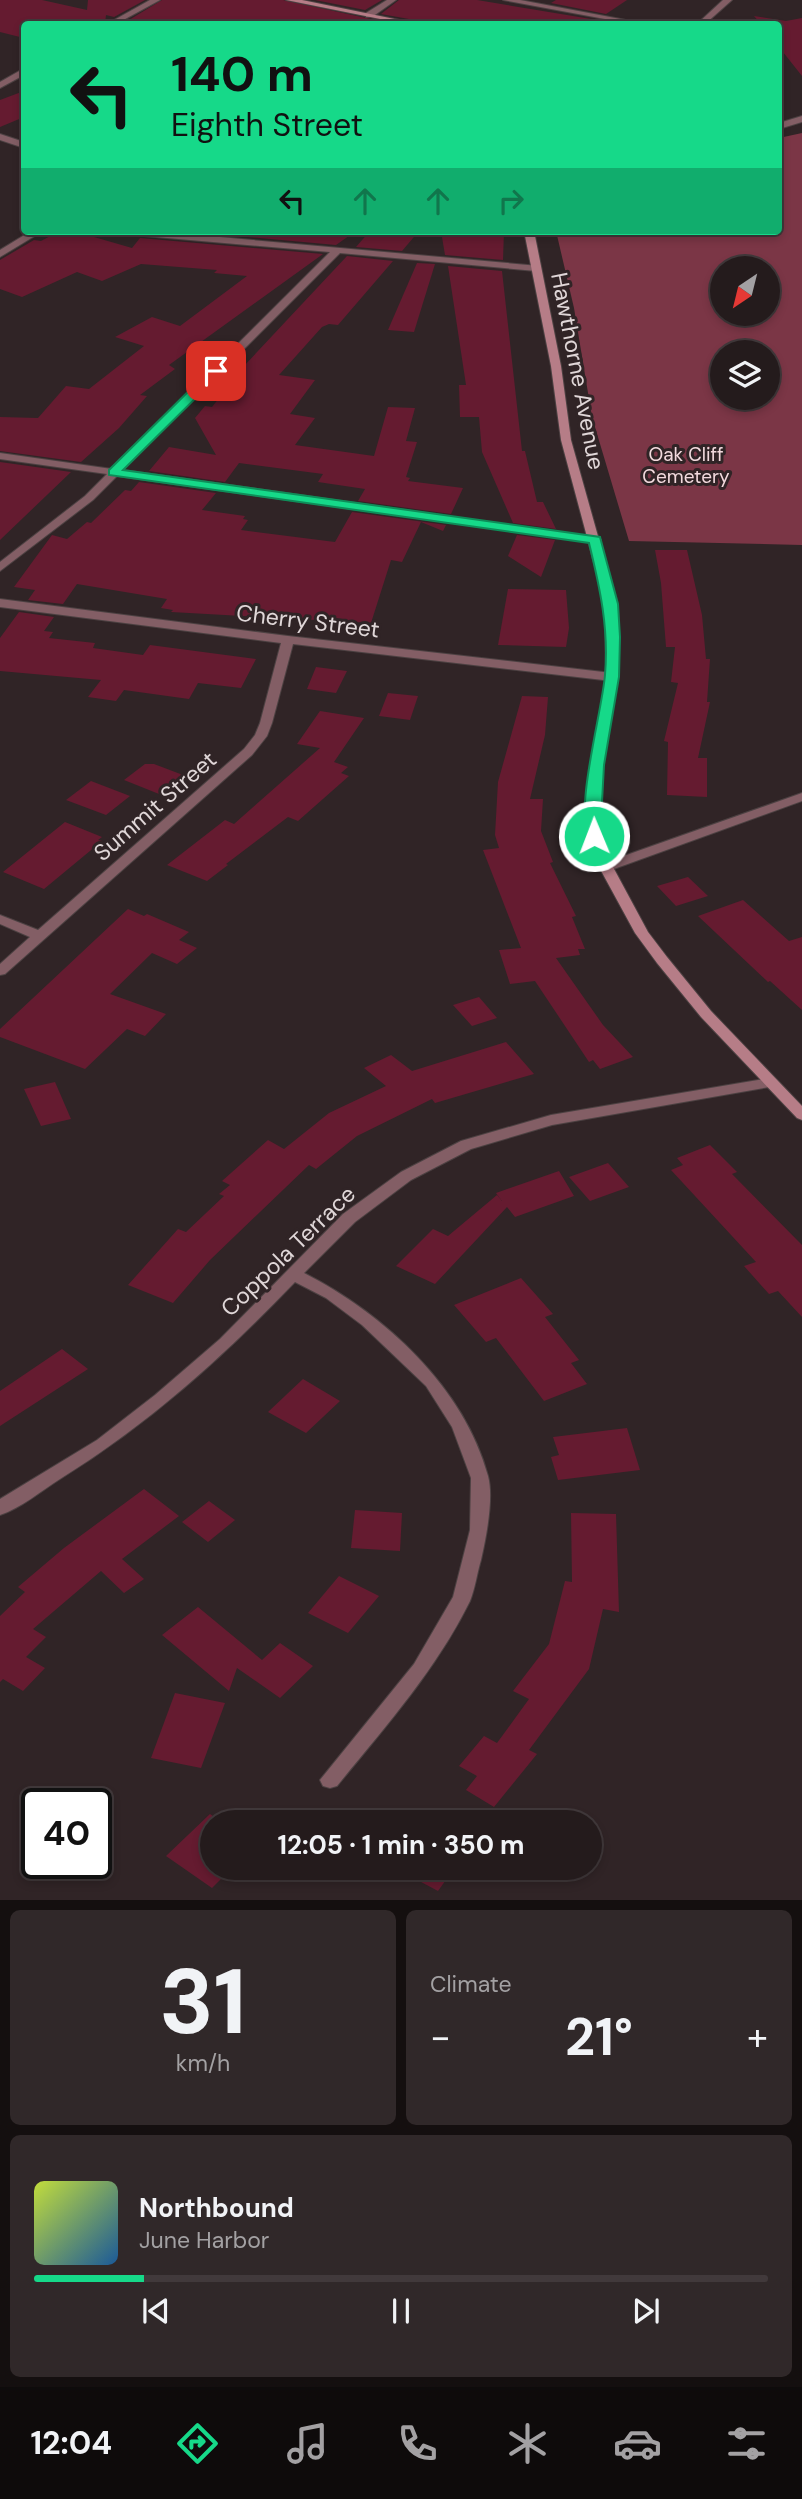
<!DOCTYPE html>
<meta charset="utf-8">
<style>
:root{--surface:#241b1c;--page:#302829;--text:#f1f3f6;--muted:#a3a1a3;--line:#41393b;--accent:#16d989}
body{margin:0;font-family:"DM Sans",sans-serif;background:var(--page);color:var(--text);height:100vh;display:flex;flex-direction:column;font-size:26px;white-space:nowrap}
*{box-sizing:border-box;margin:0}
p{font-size:23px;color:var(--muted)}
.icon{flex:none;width:38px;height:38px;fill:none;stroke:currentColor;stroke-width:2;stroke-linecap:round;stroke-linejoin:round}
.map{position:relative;height:1900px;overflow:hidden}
.details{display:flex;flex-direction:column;gap:10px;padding:10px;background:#140f0f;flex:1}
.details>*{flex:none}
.hud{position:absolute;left:21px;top:21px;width:761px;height:214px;border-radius:7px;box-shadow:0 4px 10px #0003,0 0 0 2px var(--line);background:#16d989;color:#111;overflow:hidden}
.needle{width:46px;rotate:215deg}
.fabs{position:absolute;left:710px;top:256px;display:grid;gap:14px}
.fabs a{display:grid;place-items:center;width:70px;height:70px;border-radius:50%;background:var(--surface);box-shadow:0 4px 10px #0003,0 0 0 2px var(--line);font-size:35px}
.speed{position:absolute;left:21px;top:1788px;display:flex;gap:14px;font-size:35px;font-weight:700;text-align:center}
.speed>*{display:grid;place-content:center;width:91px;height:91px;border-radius:50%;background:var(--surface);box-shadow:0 4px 10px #0003,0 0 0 2px var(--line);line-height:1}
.speed .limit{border:4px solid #111;border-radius:10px;background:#fff;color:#111}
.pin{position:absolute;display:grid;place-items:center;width:60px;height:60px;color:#fff;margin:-30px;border-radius:14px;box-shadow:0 4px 10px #0006}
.me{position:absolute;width:77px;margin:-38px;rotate:359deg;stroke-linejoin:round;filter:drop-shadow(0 0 5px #0008)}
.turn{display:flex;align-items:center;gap:24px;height:147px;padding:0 35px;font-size:32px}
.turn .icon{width:91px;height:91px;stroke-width:2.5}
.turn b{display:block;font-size:49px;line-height:60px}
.lanes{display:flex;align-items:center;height:66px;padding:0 35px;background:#0003;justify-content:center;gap:35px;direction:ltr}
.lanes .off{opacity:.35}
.big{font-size:52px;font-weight:700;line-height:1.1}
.details .widget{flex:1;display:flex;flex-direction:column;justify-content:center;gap:10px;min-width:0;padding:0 24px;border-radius:10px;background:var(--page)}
.details .dial{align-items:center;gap:0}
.dial b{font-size:91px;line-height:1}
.song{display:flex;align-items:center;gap:21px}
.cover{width:84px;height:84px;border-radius:10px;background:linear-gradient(135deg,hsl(70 70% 55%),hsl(210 70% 35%))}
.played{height:7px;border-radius:4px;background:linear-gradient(90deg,var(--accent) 15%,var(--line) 15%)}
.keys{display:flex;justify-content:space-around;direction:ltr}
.heat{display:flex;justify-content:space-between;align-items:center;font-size:38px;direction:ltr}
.details .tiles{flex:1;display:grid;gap:10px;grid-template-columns:1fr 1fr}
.widget:last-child{grid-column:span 2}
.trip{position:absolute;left:200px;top:1810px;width:402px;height:70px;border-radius:35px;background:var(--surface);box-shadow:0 4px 10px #0003,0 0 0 2px var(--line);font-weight:700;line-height:70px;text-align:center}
.dock{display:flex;height:112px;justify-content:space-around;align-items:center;background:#0e0b0b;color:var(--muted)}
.dock .icon{width:49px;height:49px}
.dock .on{color:var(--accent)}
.dock b{font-size:32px;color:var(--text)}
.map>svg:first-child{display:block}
.green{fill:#7b3646;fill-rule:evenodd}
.building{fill:#651b30}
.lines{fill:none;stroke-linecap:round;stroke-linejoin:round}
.street-casing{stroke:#4c4142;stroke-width:2}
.secondary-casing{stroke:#4c4142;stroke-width:2}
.street{fill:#835e65;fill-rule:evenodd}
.secondary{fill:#b67d87;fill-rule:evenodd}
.route{fill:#16d989;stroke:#0e8d59;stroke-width:2}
.labels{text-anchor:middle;stroke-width:6;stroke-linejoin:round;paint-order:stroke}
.far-park-label{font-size:19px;fill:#f3dade;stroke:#302426}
.street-label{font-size:23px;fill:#e0d7d8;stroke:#302426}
</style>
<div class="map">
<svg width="802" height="1901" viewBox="0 0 802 1901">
<rect width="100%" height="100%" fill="#302426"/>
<path class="green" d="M802,133v412l-173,-4 -37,-124 -18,-109 -18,-77 133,6 -1,-6h91v-93zM723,268h45v45h-45zM723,352h45v45h-45z"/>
<g class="building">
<polygon points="0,0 42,0 87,10 88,0 145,0 114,17 106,15 105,24 24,24 24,38 0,32"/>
<polygon points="162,0 283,0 394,24 152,24 129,20"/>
<polygon points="315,0 382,0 365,10"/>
<polygon points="399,0 477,0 597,20 590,24 421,24 420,21 381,14"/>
<polygon points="556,0 627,0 606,14 551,3"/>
<polygon points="754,16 786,21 802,18 802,76 779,47 779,24 761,24"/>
<polygon points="24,91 24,117 0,127 0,100"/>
<polygon points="182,231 356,231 336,245"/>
<polygon points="370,231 419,231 402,251 356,247"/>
<polygon points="441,231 504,231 503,260 445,255"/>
<polygon points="56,233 94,237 132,248 140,238 323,254 169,365 175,369 140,395 147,396 119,428 81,462 0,451 0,417 38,418 66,386 89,389 144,346 115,337 152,317 180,326 247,276 214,273 217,270 141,264 102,281 77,272 22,297 0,289 0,260 34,240 41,241"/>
<polygon points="347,256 393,261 338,325 329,324 322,327 279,375 315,380 290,414 315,418 295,445 374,456 388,407 415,408 406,441 417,442 406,477 410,478 408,481 463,488 451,514 358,501 365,489 318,482 323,474 239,463 225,482 149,471 169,447 216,455 195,418 205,406 212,407 244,366"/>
<polygon points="417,263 435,264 414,332 388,330"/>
<polygon points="448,266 502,271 522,451 525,451 537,502 543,502 556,529 513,523 482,452 479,417 460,417 459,385 466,385"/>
<polygon points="0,462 71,472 0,540"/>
<polygon points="139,482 216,493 202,510 245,516 243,519 248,520 241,530 335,542 352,512 446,525 443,531 421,522 402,562 391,560 371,623 171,612 173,610 161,608 167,599 77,584 63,604 28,600 35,590 14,587 52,535 67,539 87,522 91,523 125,490 131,491"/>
<polygon points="517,535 555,540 541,577 508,556"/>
<polygon points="655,550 687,550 702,615 706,659 710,659 707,702 710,702 698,758 707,758 707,797 667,795 668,742 664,741 678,683 671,682 675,647 666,647 661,583"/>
<polygon points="508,589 566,590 569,628 566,647 498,645"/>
<polygon points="19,612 54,617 44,631 53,632 49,638 95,643 93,648 143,655 150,645 256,659 241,688 198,683 189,699 124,690 116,701 88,697 101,680 0,671 0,638"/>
<polygon points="316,667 347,671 336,693 307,689"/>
<polygon points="388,693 418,696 410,720 379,716"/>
<polygon points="522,696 548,697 545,735 530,799 543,799 541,831 553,862 550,863 576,916 572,917 585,949 578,949 580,955 556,958 603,1025 633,1057 600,1069 593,1060 589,1062 535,981 510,984 499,950 521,948 483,850 499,848 495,835 498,782"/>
<polygon points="320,711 364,718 334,762 348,767 341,773 349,776 298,821 288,817 226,864 228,865 207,881 167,865 225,820 234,824 320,748 297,744"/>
<polygon points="145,764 154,764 183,775 159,794 124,780"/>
<polygon points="91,781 130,796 106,815 66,800"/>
<polygon points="65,822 102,837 98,840 102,841 44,889 3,872"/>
<polygon points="688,877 708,896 676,906 657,886"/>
<polygon points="743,900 789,941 802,937 802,1010 770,981 768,982 698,916"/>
<polygon points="128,909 144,916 147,914 189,932 179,940 197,948 177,964 152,953 110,994 166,1014 145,1036 127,1029 85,1069 0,1037 0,1029"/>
<polygon points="479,997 497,1018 472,1026 453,1005"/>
<polygon points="506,1042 534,1074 435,1103 432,1099 357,1136 316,1169 309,1165 210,1260 173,1303 128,1285 178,1229 186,1232 224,1196 219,1194 230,1185 222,1181 268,1140 284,1149 329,1113 386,1086 364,1068 391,1055 412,1071"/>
<polygon points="55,1082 71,1119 41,1126 24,1089"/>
<polygon points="710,1145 737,1172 732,1174 802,1245 802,1317 778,1291 769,1294 744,1266 756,1262 671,1170 683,1165 677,1158"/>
<polygon points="608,1163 629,1187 590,1201 569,1177"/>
<polygon points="559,1171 574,1196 515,1217 507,1207 435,1284 396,1266 433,1229 448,1236 497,1195 502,1201 496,1193"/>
<polygon points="521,1278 553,1314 545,1317 579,1360 571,1363 587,1384 544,1401 496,1338 486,1342 454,1305"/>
<polygon points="62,1349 88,1369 0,1426 0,1391"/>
<polygon points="303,1379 340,1401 306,1433 268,1412"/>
<polygon points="627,1428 640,1470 558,1480 551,1457 559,1455 553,1437"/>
<polygon points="144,1489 179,1516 122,1559 144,1579 124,1593 101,1571 33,1629 46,1637 26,1657 45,1668 23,1691 3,1679 0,1682 0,1616 25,1592 18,1587 64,1548"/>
<polygon points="209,1501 235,1520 208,1542 182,1522"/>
<polygon points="355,1510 402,1513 400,1551 351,1548"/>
<polygon points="571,1513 616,1514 619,1612 603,1609 589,1669 529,1750 537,1754 494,1807 466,1790 477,1776 459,1766 484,1736 497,1743 529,1699 513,1691 549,1644 565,1581 572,1582"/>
<polygon points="339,1576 379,1596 348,1633 308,1613"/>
<polygon points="198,1607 262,1660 280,1643 313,1666 280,1698 237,1668 229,1691 162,1635"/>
<polygon points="175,1693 225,1703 201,1768 151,1758"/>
<polygon points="210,1814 221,1822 212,1822 212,1867 233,1867 212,1888 166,1856"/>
<polygon points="393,1867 455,1867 438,1891"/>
</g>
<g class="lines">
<g class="street-casing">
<g id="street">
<polygon points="150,0 160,0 116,24 107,24"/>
<polygon points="387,0 396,0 372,17 366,17 366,13"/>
<polygon points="503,0 520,0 647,24 632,24"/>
<polygon points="723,0 732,0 705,24 697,24"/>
<polygon points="21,70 24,70 24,75 0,88 0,82"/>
<polygon points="802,116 802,122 779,129 779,123"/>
<polygon points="0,134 24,142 24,148 0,140"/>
<polygon points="31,231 43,231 0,257 0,250"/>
<polygon points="116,231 153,231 539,266 541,268 536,271 340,253 123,470 595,537 601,540 595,543 117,476 93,500 0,571 0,562 85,496 107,474 0,459 0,453 112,469 330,252 121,234"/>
<polygon points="0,599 288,636 612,673 618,677 612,681 293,644 272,723 267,736 252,755 5,974 0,975 0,964 30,937 0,924 0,915 38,930 244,749 255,735 260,723 281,643 0,607"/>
<polygon points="802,793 802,801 611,870 601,870 599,867 601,864"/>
<path d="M770,1078l5,2 2,3 -2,3 -223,39 -81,24 -60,31 -56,42 -51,51c80,41 160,114 184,203 6,22 -2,62 -7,84 -4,13 -6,29 -11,41 -34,69 -85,126 -133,185l-7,2 -7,-2 -3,-6 94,-116 39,-67 17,-67 1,-52 -19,-51 -26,-41 -64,-61 -36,-27 -31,-16c-73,76 -145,141 -235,197 -19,12 -39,29 -60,36v-16l97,-59 58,-45 65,-56 123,-125 58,-42 60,-31 90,-26z"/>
</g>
</g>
<g class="secondary-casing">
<g id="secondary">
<polygon points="286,0 302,0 419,24 405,24"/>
<polygon points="524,231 534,231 561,366 571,440 617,604 618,677 603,765 599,820 601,836 613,867 648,932 667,957 711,1011 802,1106 802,1120 797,1118 701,1017 657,963 635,933 599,867 587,836 585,820 591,765 606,677 605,604 561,440 551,366"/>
</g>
</g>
<use href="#street" class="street"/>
<use href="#secondary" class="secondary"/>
</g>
<path class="route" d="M216,367l6,4 -1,2 -98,97 477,67 18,67 2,33 -1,40 -15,88 -4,74h-11c-15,-29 13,-127 16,-164 4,-46 -5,-87 -16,-132l-480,-68v-5l103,-102z"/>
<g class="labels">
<g class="far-park-label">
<text x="686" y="461">Oak Cliff<tspan x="686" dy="22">Cemetery</tspan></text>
</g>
<g class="street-label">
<text transform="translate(578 371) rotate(79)" y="8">Hawthorne Avenue</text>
<text transform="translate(308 621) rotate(7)" y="8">Cherry Street</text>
<text transform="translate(155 806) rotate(-41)" y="8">Summit Street</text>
<text transform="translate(288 1251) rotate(-44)" y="8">Coppola Terrace</text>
</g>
</g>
</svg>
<div class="fabs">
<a><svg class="needle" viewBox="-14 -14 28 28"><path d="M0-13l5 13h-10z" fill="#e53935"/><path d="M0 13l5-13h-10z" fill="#a3a1a3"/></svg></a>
<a><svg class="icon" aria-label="layers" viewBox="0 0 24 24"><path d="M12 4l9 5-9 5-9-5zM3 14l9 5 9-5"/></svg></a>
</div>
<div class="speed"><div class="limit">40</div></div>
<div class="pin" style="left:216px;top:371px;background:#d93025"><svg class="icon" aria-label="arrive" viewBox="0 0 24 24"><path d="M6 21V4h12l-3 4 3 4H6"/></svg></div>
<svg class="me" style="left:594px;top:836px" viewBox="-20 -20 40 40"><circle r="17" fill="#16d989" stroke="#fff" stroke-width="3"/><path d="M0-11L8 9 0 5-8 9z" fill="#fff"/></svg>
<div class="trip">12:05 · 1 min · 350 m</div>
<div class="hud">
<div class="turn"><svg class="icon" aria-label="left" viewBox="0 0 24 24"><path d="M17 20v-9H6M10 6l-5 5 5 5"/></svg><div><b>140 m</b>Eighth Street</div></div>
<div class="lanes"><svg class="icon" aria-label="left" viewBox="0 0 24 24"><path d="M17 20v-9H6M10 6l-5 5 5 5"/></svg><svg class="icon off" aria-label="ahead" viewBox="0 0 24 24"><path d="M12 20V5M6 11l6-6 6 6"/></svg><svg class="icon off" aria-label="ahead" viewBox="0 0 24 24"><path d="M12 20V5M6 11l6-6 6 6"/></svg><svg class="icon off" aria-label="right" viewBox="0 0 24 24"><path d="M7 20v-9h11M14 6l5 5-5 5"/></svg></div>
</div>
</div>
<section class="details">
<div class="tiles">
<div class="widget dial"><b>31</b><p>km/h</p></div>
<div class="widget"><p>Climate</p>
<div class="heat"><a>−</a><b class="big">21°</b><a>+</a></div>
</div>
<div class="widget">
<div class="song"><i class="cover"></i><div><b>Northbound</b><p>June Harbor</p></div></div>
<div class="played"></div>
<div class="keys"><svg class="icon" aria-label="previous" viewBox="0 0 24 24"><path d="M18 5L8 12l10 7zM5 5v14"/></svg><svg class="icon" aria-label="pause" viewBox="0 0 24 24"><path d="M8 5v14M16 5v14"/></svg><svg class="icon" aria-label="next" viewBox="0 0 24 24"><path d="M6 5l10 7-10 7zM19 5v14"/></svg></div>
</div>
</div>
</section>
<nav class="dock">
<b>12:04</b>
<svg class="icon on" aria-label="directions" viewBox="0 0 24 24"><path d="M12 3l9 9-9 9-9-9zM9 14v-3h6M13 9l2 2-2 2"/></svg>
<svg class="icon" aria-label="music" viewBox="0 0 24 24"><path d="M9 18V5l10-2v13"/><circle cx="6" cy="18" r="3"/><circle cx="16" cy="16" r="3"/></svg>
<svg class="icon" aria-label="phone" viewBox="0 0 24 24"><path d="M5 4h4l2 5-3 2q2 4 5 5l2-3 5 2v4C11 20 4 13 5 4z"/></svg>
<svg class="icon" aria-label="climate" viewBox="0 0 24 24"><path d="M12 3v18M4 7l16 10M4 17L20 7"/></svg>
<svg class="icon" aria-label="car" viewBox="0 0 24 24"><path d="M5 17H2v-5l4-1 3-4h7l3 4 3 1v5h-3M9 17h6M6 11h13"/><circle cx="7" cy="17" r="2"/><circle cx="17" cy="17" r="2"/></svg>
<svg class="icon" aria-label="filters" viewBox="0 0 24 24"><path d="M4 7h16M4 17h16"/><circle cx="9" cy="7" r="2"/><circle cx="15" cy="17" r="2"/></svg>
</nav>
